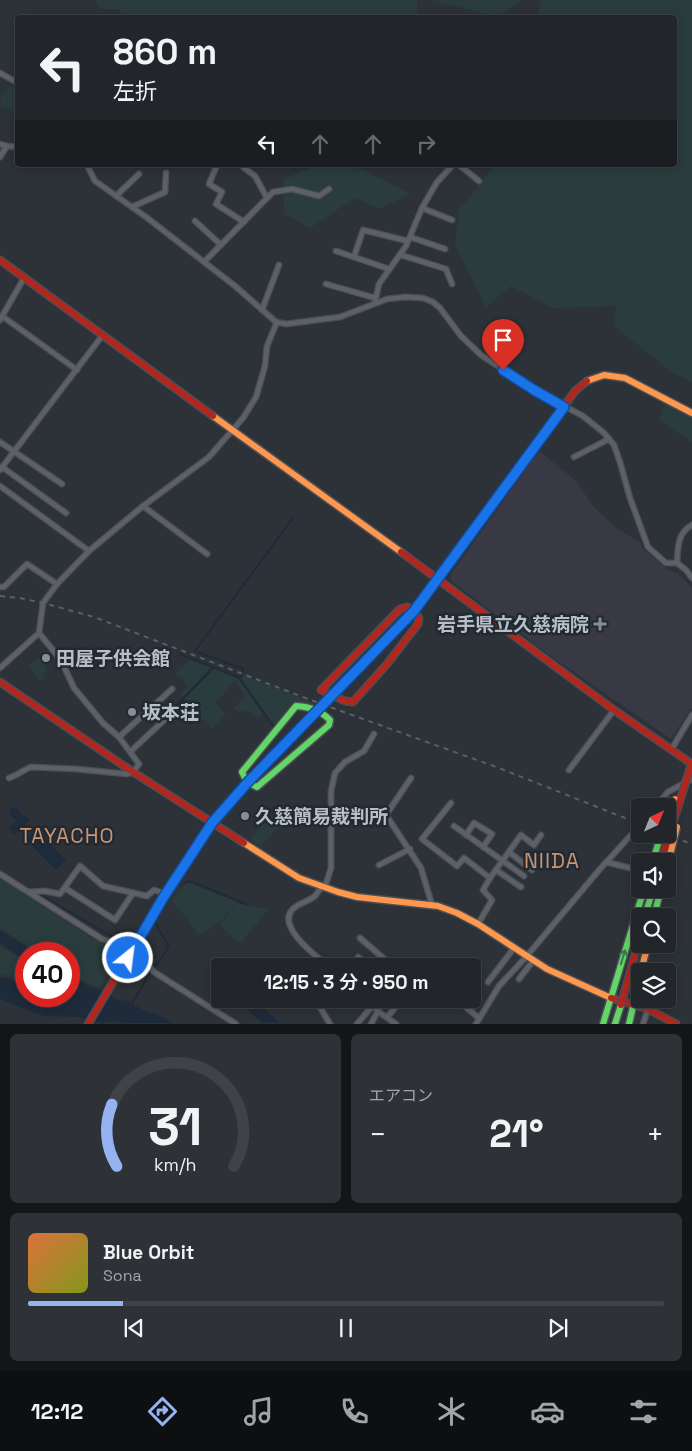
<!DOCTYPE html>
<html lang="ja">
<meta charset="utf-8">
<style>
:root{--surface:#22262a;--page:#2e3236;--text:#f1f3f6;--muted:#a2a5a8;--line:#3f4347;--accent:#95b2f1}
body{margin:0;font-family:"Space Grotesk","Noto Sans JP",sans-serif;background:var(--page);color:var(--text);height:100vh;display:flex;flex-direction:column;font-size:19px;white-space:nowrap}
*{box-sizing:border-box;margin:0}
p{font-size:16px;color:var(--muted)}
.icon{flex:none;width:28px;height:28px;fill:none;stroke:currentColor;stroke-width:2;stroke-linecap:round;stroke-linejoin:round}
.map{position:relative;height:1024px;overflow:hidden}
.panel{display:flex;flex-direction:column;gap:10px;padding:10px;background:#131517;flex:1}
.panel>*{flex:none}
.top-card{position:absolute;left:15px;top:15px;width:662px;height:152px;border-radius:5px;box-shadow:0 2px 12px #0003,0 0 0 1px var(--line);background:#22262a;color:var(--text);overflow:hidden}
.needle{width:32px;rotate:43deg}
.controls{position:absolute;left:631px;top:798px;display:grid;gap:10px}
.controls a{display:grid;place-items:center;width:45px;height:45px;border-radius:5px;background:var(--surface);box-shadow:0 2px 12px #0003,0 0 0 1px var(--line);font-size:25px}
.speed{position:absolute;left:15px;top:942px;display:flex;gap:10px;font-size:25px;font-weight:700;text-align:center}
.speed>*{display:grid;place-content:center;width:65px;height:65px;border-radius:50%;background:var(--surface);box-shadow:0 2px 12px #0003,0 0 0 1px var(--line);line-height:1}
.speed .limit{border:8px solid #d22;background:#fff;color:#111}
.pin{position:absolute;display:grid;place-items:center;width:42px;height:42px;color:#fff;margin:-51px -21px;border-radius:50% 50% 50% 0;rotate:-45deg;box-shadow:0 0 5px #0007}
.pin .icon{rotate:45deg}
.me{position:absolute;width:55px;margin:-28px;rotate:29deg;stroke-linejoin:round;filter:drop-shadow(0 0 4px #0008)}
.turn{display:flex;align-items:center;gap:18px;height:105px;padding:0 15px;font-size:22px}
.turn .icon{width:65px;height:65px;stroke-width:2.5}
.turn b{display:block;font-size:35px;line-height:42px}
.lanes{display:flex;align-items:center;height:48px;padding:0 15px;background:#0003;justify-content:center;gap:25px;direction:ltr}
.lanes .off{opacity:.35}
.big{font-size:38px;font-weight:600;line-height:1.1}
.panel .widget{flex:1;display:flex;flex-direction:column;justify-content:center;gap:8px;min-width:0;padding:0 18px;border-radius:8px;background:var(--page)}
.panel .dial{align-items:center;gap:0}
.dial svg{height:130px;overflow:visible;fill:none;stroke:var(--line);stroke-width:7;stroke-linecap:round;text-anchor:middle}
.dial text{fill:var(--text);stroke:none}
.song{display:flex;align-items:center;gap:15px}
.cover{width:60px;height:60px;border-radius:8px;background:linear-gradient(135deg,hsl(20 70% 55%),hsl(70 70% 35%))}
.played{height:5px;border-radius:2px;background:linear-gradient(90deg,var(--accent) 15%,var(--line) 15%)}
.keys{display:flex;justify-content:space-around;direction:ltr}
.heat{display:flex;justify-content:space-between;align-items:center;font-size:28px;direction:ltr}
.panel .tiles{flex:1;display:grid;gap:10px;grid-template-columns:1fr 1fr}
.widget:last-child{grid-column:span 2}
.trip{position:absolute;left:211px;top:958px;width:270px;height:50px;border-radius:5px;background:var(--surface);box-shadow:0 2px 12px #0003,0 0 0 1px var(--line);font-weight:600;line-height:50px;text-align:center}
.menu{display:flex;height:80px;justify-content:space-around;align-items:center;background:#0e0f11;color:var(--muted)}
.menu .icon{width:35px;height:35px}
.menu .selected{color:var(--accent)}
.menu b{font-size:22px;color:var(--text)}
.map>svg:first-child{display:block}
.medical{fill:#383944}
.green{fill:#2a3c3d}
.water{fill:#1e2b3a}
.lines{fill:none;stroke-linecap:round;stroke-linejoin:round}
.stream{stroke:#1e2b3a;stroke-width:2}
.street-casing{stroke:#4b4f55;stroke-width:7}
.fast-casing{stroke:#4b4f55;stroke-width:9}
.slow-casing{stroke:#4b4f55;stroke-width:9}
.jam-casing{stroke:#4b4f55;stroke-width:9}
.street{stroke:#5d6066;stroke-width:4.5}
.fast{stroke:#63d668;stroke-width:6}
.slow{stroke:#ff974d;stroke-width:6}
.jam{stroke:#b3261e;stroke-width:6}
.rail{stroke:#5b5f64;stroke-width:2;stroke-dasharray:5 5;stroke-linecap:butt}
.slow-bridge-casing{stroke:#4b4f55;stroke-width:9;stroke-linecap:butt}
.jam-bridge-casing{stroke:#4b4f55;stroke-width:9;stroke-linecap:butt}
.slow-bridge{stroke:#ff974d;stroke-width:6}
.jam-bridge{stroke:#b3261e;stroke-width:6}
.oneway{stroke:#3f774b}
.route-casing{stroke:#114b97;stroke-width:12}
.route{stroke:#1a73e8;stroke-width:9}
.poi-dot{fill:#878e96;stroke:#212933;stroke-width:2}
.labels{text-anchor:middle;stroke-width:5;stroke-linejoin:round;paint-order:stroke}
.poi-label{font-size:19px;font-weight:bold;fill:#b8bfc8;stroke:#212933;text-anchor:start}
.quarter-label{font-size:21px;letter-spacing:1px;fill:#c99572;stroke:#212933}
</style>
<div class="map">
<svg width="692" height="1024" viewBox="0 0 692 1024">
<rect width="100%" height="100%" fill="#2d3238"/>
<polygon class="medical" points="539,451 575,480 593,506 616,528 640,542 642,548 670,571 677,573 692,588 692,707 671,739 555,659 451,581 451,574"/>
<g class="green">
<polygon points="95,0 417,0 418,17 123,17 119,9 101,9"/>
<polygon points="432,0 521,0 499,17"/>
<polygon points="540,0 692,0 692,382 673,373 614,326 616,306 553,308 511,286 486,307 455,244 459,210 494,165 675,165 675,18 538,17"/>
<polygon points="10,84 17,88 17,114 0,105 1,98"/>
<polygon points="318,165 361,169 411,194 379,209 355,198 310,228 284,214 283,179"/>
<polygon points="667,395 692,409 692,442 659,420"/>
<polygon points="39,658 48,670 43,674 45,677 40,681 29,665"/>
<polygon points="190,660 211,667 183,697 180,694 187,687 183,679 175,674"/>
<polygon points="214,669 238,678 215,703 226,714 213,729 200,716 194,721 188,714 193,706 185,699"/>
<path d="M243,675l71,28 -2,2c-19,-7 -26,7 -38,20l-33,-46z"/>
<path d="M239,679l24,35 -5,4 -7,-7c-7,-1 -12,4 -17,-3l11,-12 -9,-14z"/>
<polygon points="275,812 284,820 261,846 250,839"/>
<polygon points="0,878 92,938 122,951 99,988 83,981 69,971 69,954 41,954 0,928"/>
<polygon points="187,882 237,902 220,923 214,924 209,930 199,935 186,917 171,901"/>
<polygon points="237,903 250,907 269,908 241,943 231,936 220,925"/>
<polygon points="0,946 24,960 26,965 26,979 0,974"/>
</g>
<g class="water">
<polygon points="15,807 18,809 22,815 28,818 29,821 14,834 10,831 9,827 17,821 9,814 10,809"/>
<polygon points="36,831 66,860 56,870 26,840"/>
<polygon points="0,930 38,954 26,954 26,960 0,943"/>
<polygon points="69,974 89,987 99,989 118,1000 129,1001 141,1009 150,1013 155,1013 173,1023 124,1023 118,1021 101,1023 79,1017 46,1016 35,1013 0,999 0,977 26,982 26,996 69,996"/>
<polygon points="236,999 253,999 280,1023 262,1023"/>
</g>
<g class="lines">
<g class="stream">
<polyline points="180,654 240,678"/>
<polyline points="243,672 243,669 195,651 292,519"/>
<polyline points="242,675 240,679 273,726"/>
<polyline points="172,710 214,667"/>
<polyline points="184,883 190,881 246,904"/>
<polyline points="39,894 125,944"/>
<polyline points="132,1004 148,976 169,947 156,924"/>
</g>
<g class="street-casing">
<g id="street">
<polyline points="0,73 18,83"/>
<polyline points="0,144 7,146 18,147"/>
<polyline points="0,157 7,146"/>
<polyline points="87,165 95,181 146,217 235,286 276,322 286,324 340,317 387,299 405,297 423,298 433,302 440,308 461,336 481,355 534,390 583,416 604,433 614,445 620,462 630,498 648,547 666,563 677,563 686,570 692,578"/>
<polyline points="217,165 209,184 222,192 216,204 244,222"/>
<polyline points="459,165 479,181"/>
<polyline points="244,168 255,176 267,198"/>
<polyline points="116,196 139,174"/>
<polyline points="132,207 165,192 166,173"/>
<polyline points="422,208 452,220"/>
<polyline points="195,221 221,245"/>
<polyline points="410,237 445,249"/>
<polyline points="336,251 389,269"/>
<polyline points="401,255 446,269 452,284"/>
<polyline points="354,257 363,230 408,241"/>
<polyline points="204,262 273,192 292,189 319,196 329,189"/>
<polyline points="326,284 375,298"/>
<polyline points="375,302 379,284 406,246 422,208 437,182 453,165"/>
<polyline points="262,310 279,265"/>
<polyline points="2,316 77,370"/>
<polyline points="0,320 24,278"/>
<polyline points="0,442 62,484"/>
<polyline points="574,457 609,439"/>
<polyline points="2,467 66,513"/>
<polyline points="0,470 102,336"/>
<polyline points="0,486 89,551"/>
<polyline points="143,506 207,554"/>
<path d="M677,563c1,-15 0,-30 15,-38"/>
<polyline points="0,587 4,587 27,564 57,584"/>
<polyline points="0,668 39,633 43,603 57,584 89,551 143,506 209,457 243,418 256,397 265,366 267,346 277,322"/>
<polyline points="119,737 172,689"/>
<polyline points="671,750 692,715"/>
<polyline points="131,751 173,712"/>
<polyline points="569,770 614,710"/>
<path d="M9,778c9,-3 14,-8 22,-11l45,2 51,5 6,-2 6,-8 -20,-27 -16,-14 -29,-35 -13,-28 -22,-27"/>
<polyline points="411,778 386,815 421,868 432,905"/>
<polyline points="451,803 422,839 457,866 464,858 490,878"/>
<polyline points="656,806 668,792 692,779"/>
<polyline points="454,826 524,876"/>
<polyline points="466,835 474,823 492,834 483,847"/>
<polyline points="509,852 532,870"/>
<polyline points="606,862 634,869"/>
<polyline points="379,865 410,849"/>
<polyline points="496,870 521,887"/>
<polyline points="0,874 102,939 120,945 130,952 141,958 154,972 236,1024"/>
<path d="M322,887c-2,2 -5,6 -7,9 -6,5 -15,7 -21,12 -20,17 22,48 34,58"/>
<polyline points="325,887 331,868 331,791 335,773 345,762 364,751 374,734"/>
<polyline points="65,888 115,920 133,893"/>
<polyline points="29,892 45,891 60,894 80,866 103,886 147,896 154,890 166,894"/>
<polyline points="478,924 492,900 483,890 490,878 521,835 534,845 541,835"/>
<polyline points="360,938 389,963 388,966"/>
<polyline points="355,966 362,960 358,957"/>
<polyline points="519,979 533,961"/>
<polyline points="488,982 514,948"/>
<polyline points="315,999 330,1024"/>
<polyline points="366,999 379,1012 396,1024"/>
<polyline points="456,999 479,1018"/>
<polyline points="306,1002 311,999"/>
<polyline points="375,1008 384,999"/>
<polyline points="387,1017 403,999"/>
<polyline points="357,1024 373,1005"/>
<polyline points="371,1024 378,1011"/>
<polyline points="476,1024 499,986 526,957 600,869 640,825"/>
<polyline points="643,1024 648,1009"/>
</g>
</g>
<g class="fast-casing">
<g id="fast">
<path d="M296,706c14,1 24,4 34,14l-1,5 -72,62c-8,-3 -12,-7 -15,-15z"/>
<polyline points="653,861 661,834"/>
<polyline points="645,916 653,889"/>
<polyline points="654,916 661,889"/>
<polyline points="603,1024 644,889"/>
<polyline points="615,1024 621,1005"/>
<polyline points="629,1024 640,977"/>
</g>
</g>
<g class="slow-casing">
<g id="slow">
<polyline points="587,381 604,375 625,378 692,413"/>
<polyline points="213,416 401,552"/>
<polyline points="244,843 299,878 338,892 357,897 438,906 457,913 478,924 547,969 611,998"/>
<polyline points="641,971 648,944"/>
</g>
</g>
<g class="jam-casing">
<g id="jam">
<polyline points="0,260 213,416"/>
<polyline points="401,552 614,710 692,764"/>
<polygon points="407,607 414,611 419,618 418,624 387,664 353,702 345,701 321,690 400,609"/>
<polyline points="412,613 575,391 587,381"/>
<polyline points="0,682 133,772 244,843"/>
<polyline points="611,998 648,1009 676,1024"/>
<polyline points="88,1024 163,898 213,823 251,778"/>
</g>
</g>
<use href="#street" class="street"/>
<use href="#fast" class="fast"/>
<use href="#slow" class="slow"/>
<use href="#jam" class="jam"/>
<g class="rail">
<polyline points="0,596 20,598 43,603 94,617 316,702 499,768 640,824"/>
<polyline points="664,834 692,844"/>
</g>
<g class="slow-bridge-casing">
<g id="slow-bridge">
<polyline points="668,815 675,799"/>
<polyline points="668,863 677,827"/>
</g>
</g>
<g class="jam-bridge-casing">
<g id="jam-bridge">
<polyline points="251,778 412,613"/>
<polyline points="661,861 692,762"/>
<polyline points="621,1005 640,936"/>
</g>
</g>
<use href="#slow-bridge" class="slow-bridge"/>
<use href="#jam-bridge" class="jam-bridge"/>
</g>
<defs><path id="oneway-shaft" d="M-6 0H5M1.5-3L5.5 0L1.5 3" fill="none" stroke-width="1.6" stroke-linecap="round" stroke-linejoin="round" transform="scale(1.25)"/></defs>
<use class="oneway" href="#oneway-shaft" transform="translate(623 957) rotate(-73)"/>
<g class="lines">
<g class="route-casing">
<polyline id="route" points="128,958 163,898 212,823 248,782 414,611 564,407 534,390 503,370"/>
</g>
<use href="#route" class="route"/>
</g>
<g class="poi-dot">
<path d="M597.5 616.5h5v5h5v5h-5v5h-5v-5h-5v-5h5z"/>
<circle cx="46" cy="658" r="5"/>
<circle cx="132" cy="712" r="5"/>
<circle cx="245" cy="816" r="5"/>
</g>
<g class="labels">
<g class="poi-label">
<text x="589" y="631" text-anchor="end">岩手県立久慈病院</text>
<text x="56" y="665">田屋子供会館</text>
<text x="142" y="719">坂本荘</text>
<text x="255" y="823">久慈簡易裁判所</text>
</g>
<g class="quarter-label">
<text x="67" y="843">TAYACHO</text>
<text x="552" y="868">NIIDA</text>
</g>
</g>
</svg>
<div class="controls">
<a><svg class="needle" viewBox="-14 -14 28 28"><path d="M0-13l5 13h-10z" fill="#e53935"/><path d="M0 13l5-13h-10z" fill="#a2a5a8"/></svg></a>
<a><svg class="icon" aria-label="sound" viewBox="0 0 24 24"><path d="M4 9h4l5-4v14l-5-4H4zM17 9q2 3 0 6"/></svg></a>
<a><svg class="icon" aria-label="search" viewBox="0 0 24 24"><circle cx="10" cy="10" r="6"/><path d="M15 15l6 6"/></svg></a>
<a><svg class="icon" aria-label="layers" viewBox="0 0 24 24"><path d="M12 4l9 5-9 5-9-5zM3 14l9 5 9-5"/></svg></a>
</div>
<div class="speed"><div class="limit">40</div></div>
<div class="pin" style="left:503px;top:370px;background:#d93025"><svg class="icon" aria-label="arrive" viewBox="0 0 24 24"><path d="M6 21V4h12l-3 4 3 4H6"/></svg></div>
<svg class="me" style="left:128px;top:958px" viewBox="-20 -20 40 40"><circle r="17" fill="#1a73e8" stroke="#fff" stroke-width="3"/><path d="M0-11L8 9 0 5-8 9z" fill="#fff"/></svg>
<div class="trip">12:15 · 3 分 · 950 m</div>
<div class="top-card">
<div class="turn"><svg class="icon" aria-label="left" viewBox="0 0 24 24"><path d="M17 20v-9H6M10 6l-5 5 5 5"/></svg><div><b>860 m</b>左折</div></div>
<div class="lanes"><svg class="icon" aria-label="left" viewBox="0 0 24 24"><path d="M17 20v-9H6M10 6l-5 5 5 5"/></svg><svg class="icon off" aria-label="ahead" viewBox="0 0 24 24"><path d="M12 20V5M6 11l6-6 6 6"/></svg><svg class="icon off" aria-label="ahead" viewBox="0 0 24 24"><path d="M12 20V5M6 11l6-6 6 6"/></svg><svg class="icon off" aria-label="right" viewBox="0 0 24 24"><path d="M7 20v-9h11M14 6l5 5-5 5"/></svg></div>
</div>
</div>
<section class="panel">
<div class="tiles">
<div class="widget dial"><svg viewBox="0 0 100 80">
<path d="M14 69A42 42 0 1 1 86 69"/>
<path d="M14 69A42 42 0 0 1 11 31" stroke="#95b2f1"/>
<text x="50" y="56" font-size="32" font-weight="700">31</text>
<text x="50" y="72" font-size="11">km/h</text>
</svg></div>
<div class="widget"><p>エアコン</p>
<div class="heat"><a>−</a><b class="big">21°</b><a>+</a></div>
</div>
<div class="widget">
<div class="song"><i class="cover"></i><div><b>Blue Orbit</b><p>Sona</p></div></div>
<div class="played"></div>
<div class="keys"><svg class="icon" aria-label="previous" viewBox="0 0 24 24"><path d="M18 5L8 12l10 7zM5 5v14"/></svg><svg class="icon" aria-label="pause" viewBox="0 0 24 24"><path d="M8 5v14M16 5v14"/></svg><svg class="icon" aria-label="next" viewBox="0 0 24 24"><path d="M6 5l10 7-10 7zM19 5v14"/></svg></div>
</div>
</div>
</section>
<nav class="menu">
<b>12:12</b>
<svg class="icon selected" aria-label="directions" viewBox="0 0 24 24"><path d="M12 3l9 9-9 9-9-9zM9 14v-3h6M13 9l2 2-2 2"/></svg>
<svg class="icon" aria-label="music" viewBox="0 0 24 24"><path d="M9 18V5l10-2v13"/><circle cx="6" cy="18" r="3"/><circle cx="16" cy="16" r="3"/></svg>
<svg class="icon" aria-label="phone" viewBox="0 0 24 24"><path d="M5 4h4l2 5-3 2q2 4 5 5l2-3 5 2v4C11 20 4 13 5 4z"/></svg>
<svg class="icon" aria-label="climate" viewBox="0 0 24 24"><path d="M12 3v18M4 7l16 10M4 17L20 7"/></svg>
<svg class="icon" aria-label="car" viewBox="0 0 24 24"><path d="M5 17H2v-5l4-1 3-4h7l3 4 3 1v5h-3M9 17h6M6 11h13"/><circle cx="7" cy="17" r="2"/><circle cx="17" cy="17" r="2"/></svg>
<svg class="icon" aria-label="filters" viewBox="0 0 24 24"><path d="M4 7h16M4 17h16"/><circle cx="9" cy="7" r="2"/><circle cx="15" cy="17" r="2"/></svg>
</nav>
